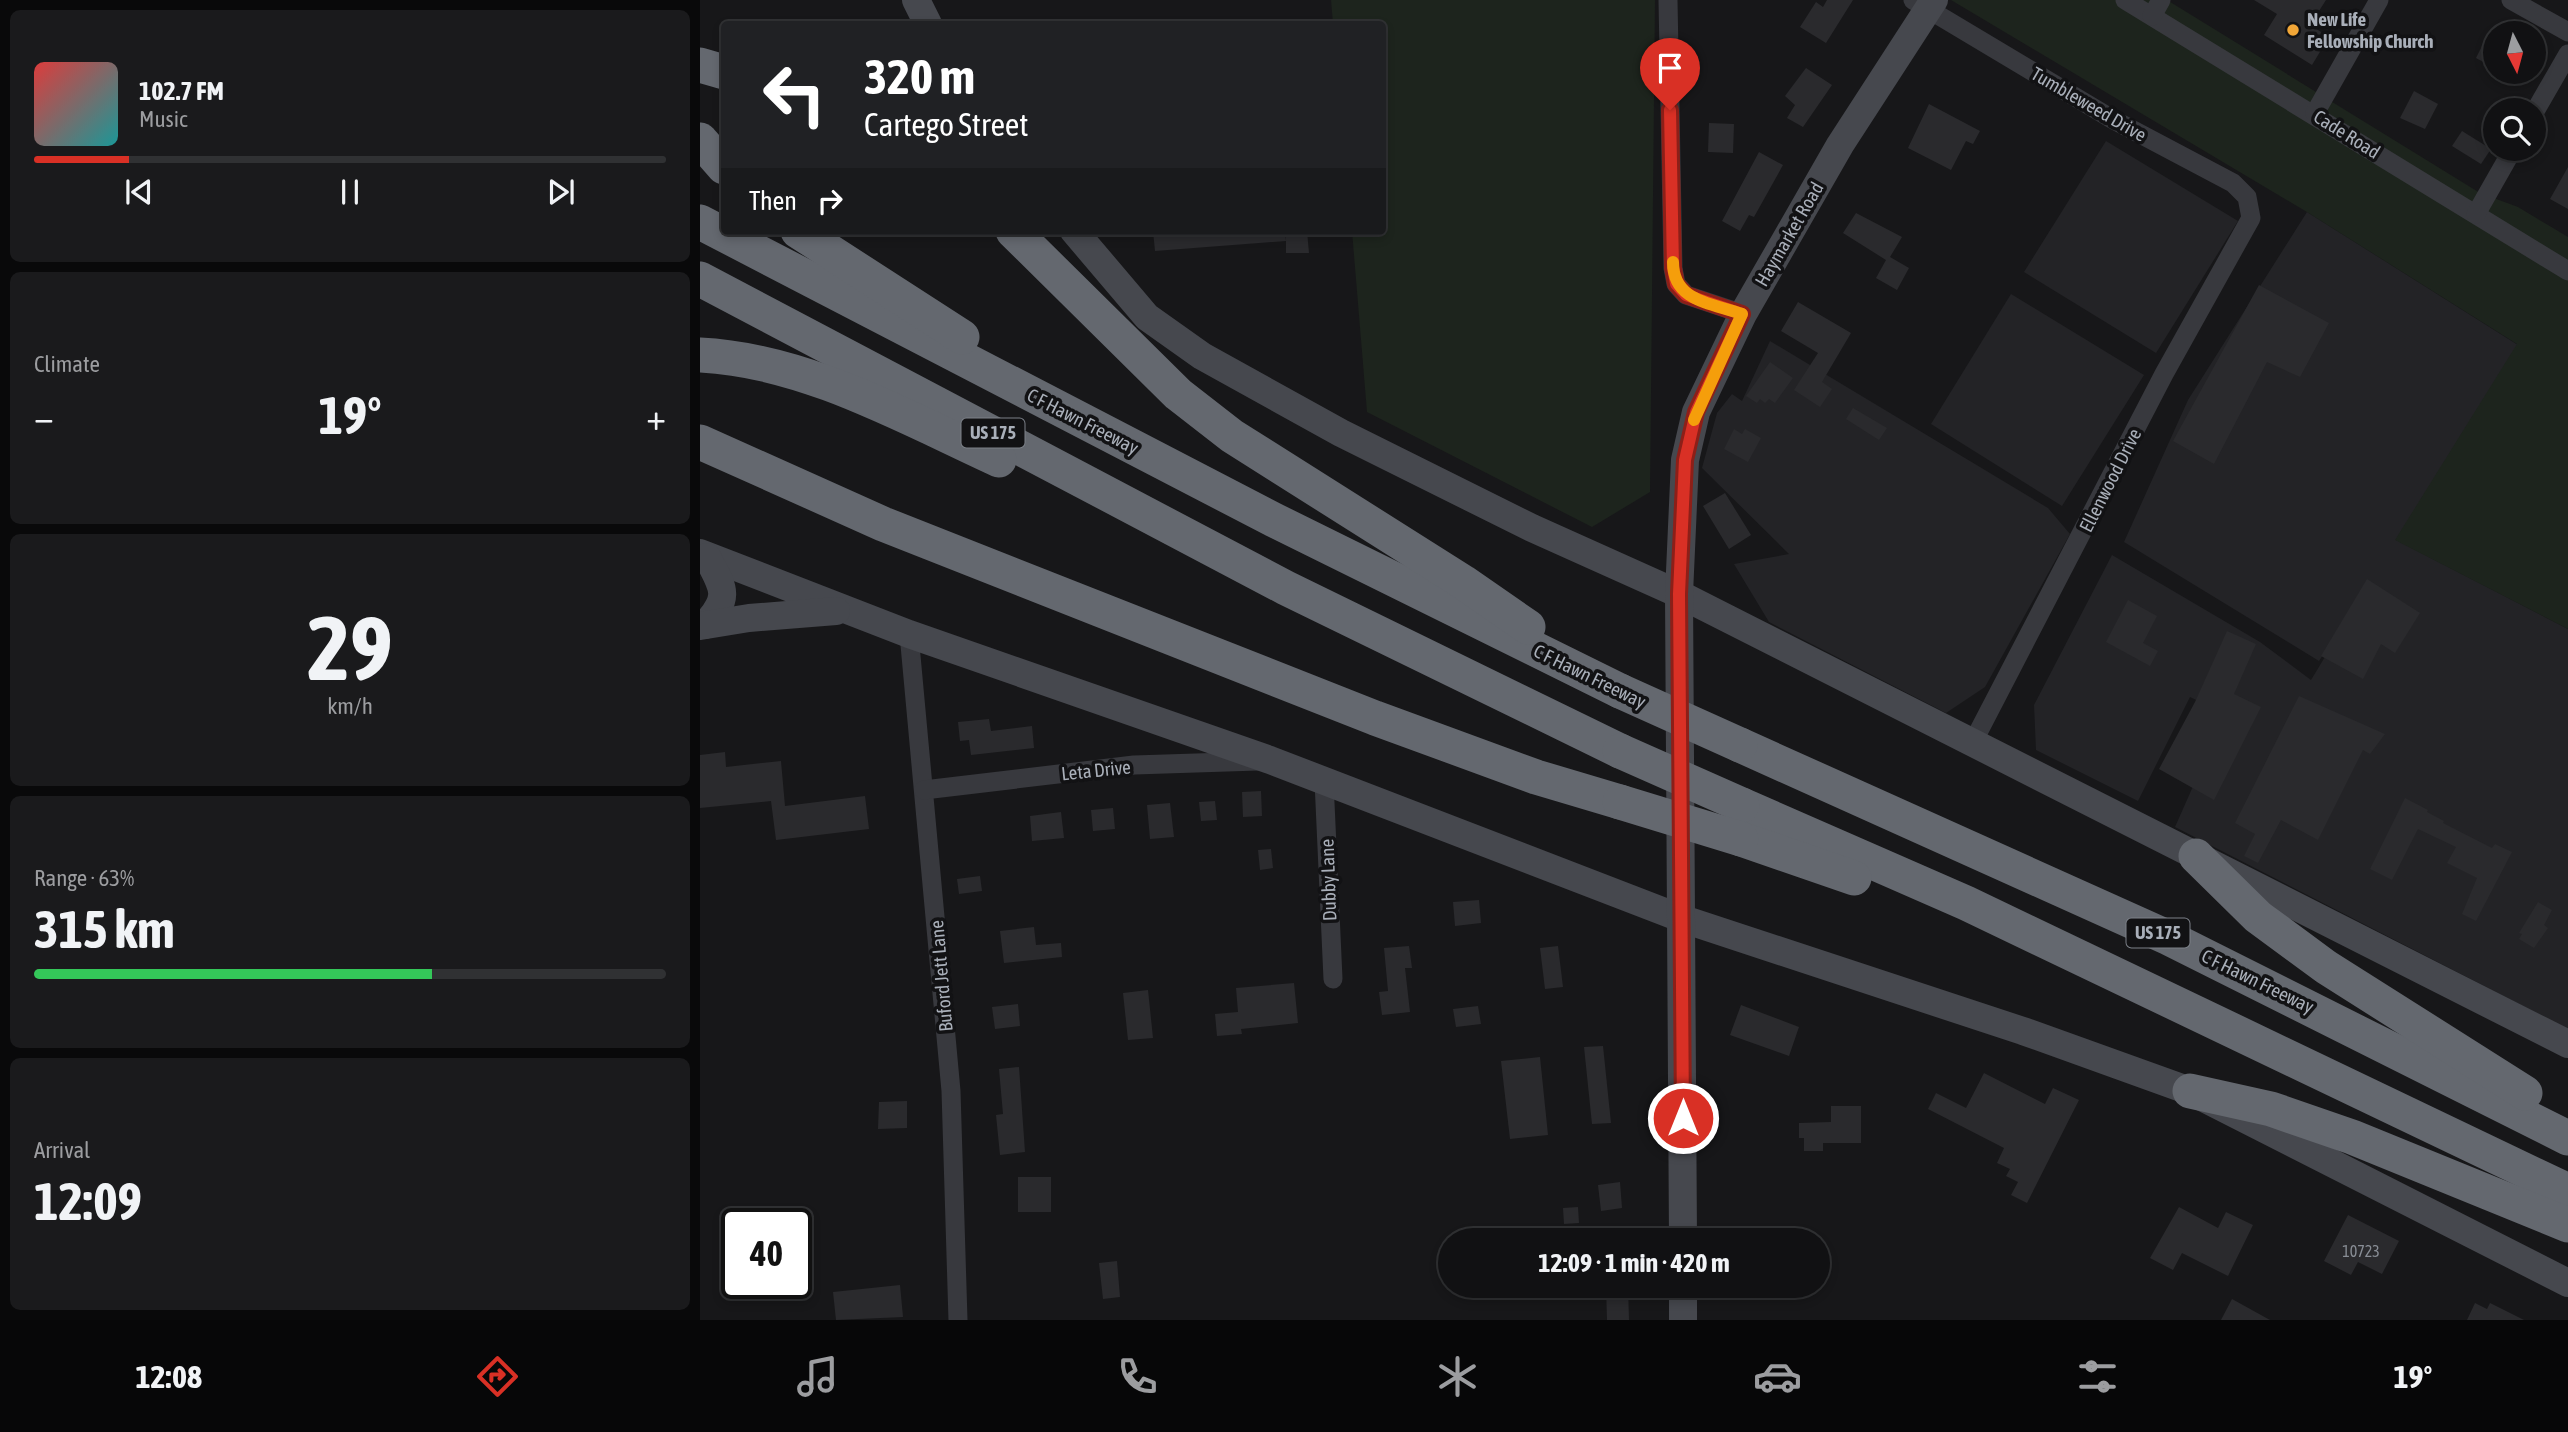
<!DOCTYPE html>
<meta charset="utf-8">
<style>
:root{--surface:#111113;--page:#1a1a1c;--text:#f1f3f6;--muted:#9c9da0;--line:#303133;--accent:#d93025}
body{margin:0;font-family:"Asap Condensed",sans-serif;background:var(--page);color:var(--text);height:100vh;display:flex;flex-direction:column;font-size:26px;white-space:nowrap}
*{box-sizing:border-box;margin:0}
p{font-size:23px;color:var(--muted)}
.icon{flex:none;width:38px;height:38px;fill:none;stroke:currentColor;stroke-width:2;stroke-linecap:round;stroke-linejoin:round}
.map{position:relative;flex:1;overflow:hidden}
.side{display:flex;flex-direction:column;gap:10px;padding:10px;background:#09090a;width:700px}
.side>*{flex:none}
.hud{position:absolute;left:21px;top:21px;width:665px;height:214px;border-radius:7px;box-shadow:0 4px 10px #0003,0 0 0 2px var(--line);background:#202124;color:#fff;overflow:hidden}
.needle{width:46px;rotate:174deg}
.tools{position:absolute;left:1783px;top:21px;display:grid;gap:14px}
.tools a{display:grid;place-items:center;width:63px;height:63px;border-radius:50%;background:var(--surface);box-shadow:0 4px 10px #0003,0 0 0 2px var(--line);font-size:35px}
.speed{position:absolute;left:21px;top:1208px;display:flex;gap:14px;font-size:35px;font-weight:700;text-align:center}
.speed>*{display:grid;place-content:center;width:91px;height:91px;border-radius:50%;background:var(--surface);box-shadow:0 4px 10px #0003,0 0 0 2px var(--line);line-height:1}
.speed .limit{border:4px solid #111;border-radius:10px;background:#fff;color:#111}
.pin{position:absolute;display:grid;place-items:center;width:60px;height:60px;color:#fff;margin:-72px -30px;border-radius:50% 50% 50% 0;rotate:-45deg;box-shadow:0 0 7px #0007}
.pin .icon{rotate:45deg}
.me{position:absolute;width:77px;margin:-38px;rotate:0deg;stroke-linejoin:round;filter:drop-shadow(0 0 5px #0008)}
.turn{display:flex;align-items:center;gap:24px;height:147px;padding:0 28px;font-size:32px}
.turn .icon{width:91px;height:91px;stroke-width:2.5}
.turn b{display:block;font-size:49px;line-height:60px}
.then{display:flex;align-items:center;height:66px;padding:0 28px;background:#0003;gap:14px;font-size:26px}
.big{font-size:52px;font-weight:700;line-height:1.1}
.side .tile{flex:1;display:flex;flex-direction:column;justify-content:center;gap:10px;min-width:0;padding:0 24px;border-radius:10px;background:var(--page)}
.side .dial{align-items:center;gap:0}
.dial b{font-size:91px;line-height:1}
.song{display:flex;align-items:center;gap:21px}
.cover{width:84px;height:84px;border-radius:10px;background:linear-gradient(135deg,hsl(0 70% 55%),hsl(180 70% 35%))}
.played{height:7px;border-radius:4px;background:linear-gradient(90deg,var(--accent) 15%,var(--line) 15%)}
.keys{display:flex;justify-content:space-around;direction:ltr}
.heat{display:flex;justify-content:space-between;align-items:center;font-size:38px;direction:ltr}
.charge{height:10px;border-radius:5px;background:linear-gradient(90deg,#34c759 63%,var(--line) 0)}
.trip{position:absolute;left:738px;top:1228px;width:392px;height:70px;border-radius:35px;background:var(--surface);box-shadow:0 4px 10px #0003,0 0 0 2px var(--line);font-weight:700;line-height:70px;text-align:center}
.dock{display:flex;height:112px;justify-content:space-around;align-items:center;background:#070708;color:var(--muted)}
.dock .icon{width:49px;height:49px}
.dock .current{color:var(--accent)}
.dock b{font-size:32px;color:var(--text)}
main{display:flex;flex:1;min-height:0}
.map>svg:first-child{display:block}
.built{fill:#232326}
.green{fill:#1d241d}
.building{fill:#2a2a2d}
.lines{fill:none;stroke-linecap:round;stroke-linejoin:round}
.street{stroke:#38393e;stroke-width:19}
.secondary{stroke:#46484e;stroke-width:28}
.highway{stroke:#64686f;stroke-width:35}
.highway-bridge{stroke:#64686f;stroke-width:35}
.route-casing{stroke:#8d1f18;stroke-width:18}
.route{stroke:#d93025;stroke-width:12}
.slow{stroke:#f59e0b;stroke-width:12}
.poi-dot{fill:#f1a637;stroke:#121214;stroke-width:2.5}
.labels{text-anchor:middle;stroke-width:7;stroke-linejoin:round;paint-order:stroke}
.number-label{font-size:16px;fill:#888d95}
.shield{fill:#121214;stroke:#7c8088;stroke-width:2}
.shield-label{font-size:18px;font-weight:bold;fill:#a9afb9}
.poi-label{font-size:19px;font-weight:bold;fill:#a9afb9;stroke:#121214;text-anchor:start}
.street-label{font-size:19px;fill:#a9afb9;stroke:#121214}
</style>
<main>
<section class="side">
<div class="tile">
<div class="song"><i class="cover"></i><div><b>102.7 FM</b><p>Music</p></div></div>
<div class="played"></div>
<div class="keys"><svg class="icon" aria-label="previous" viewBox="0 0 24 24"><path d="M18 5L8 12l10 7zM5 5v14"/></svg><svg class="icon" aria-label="pause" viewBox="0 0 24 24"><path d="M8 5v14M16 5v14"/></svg><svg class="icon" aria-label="next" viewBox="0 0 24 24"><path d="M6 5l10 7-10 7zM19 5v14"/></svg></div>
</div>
<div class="tile"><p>Climate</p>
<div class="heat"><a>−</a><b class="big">19°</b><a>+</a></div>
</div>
<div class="tile dial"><b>29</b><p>km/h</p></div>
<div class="tile"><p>Range · 63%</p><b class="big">315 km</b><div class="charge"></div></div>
<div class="tile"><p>Arrival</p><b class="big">12:09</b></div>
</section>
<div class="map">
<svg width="1868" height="1320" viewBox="0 0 1868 1320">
<rect width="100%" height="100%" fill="#171719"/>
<g class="built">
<polygon points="1406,141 1538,221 1456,353 1324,272"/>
<polygon points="1607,212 1818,345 1696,540 1868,629 1868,1029 1475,827 1525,714 1490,697 1438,801 1336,750 1334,705 1412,555 1560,642 1611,680 1666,589 1619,661 1424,542 1488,400"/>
<polygon points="1311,294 1444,375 1362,506 1231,424"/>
<polygon points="1070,341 1348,508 1370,534 1285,687 1246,713 1069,622 1034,564 1089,554 1002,468 1017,413 1032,394 1042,401"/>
</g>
<g class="green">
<polygon points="631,0 955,0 950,492 892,527 667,412 652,231 682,231 682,24 633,24"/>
<polygon points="1251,0 1467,0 1780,193 1818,207 1868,237 1868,629 1695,540 1817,344 1607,212"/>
</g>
<g class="building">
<polygon points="1127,0 1153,0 1126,43 1100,27 1116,2 1123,7"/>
<polygon points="1554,0 1626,0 1610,25 1629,37 1612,65 1564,35 1577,14"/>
<polygon points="1782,46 1796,54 1796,69 1776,58"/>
<polygon points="1106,68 1132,85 1103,127 1087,118 1095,105 1085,96"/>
<polygon points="1714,91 1738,104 1725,129 1700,118"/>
<polygon points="1229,104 1280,131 1273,144 1266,141 1251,170 1208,148"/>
<polygon points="1009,123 1034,124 1033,153 1008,152"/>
<polygon points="1762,131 1791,149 1781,164 1752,146"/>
<polygon points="1059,152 1083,165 1054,217 1049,215 1040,231 1022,221"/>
<polygon points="1868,167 1868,209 1850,199"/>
<polygon points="1156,213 1202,237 1190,257 1209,268 1197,290 1176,278 1186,260 1143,233"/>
<polygon points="453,231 585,231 586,241 455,251"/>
<polygon points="586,231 607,231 609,253 586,253"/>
<polygon points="1559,285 1629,323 1600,377 1567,362 1514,464 1473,441"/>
<polygon points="1098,302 1151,333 1122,382 1132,389 1120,407 1094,390 1118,353 1081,331"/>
<polygon points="1070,362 1093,378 1075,403 1069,399 1065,403 1060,399 1057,403 1046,396"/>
<polygon points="1153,408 1187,428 1179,440 1146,419"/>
<polygon points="1034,429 1042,434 1045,429 1061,438 1048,462 1024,449"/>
<polygon points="1025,493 1051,535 1029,549 1003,506"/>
<polygon points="1667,579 1720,613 1695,653 1681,644 1663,679 1621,656"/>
<polygon points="1428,600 1457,616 1443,643 1458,651 1450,666 1406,642"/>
<polygon points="1527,631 1556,644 1534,694 1561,707 1514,800 1459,769 1495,702"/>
<polygon points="1599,696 1685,734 1670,754 1663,750 1618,840 1581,820 1558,863 1544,856 1555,834 1535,823"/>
<polygon points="289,719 291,731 332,726 334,748 271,755 269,740 260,741 258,722"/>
<polygon points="25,752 26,767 81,761 85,806 165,796 169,829 76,840 71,801 0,808 0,755"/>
<polygon points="561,791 562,816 543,817 542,792"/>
<polygon points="1705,798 1728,810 1727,812 1744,821 1743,823 1792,848 1795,844 1812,852 1776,921 1762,914 1777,878 1747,863 1756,847 1718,829 1692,880 1670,869"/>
<polygon points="515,801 517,820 501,821 499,802"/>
<polygon points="470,803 474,837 450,839 447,805"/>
<polygon points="413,808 415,829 393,831 391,810"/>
<polygon points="361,812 364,838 332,841 330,816"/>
<polygon points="571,849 573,868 560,870 558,850"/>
<polygon points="280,876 282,891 259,894 257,879"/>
<polygon points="779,900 781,923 755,926 753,902"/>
<polygon points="1838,902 1852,910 1844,925 1848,928 1834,948 1819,939 1822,934 1819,933"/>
<polygon points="334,927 336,945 361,943 362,957 304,963 300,931"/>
<polygon points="709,946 712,968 705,968 710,1012 682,1015 679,992 688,991 684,948"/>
<polygon points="858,946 863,987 845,989 840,948"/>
<polygon points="594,983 598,1023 541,1029 542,1034 517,1036 515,1014 538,1012 536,988"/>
<polygon points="448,990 453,1038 428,1040 423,993"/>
<polygon points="318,1004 320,1026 295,1029 292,1007"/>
<polygon points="1041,1005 1099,1027 1089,1056 1030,1035"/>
<polygon points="778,1006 781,1024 756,1027 753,1009"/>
<polygon points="903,1046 911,1123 892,1124 884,1047"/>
<polygon points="840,1057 848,1135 810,1139 801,1061"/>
<polygon points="319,1067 325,1152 300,1155 296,1115 303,1114 299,1069"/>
<polygon points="1284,1073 1345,1104 1353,1088 1379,1100 1327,1203 1311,1195 1318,1182 1306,1176 1310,1169 1297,1163 1304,1148 1228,1109 1236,1093 1266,1108"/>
<polygon points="207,1101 207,1128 178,1129 179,1102"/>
<polygon points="1131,1106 1161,1106 1161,1143 1123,1143 1123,1151 1104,1151 1104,1138 1099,1138 1099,1123 1131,1122"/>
<rect x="318" y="1177" width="33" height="35"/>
<polygon points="920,1182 922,1208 901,1211 898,1185"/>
<polygon points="878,1207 879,1223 864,1224 863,1208"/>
<polygon points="1479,1207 1518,1228 1526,1212 1553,1225 1528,1276 1482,1253 1473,1270 1450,1258"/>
<polygon points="1648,1215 1699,1241 1682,1274 1658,1262 1651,1275 1624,1261"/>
<polygon points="417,1261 420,1297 403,1299 399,1263"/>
<polygon points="200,1285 203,1317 136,1320 133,1292"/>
<polygon points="906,1286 928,1286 929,1320 907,1320"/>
<polygon points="1532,1299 1570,1320 1521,1320"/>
<polygon points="1775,1303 1787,1309 1790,1303 1824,1320 1767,1320"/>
</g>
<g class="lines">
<g class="street">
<polyline points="968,0 973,268 976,284 986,295 1043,314"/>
<polyline points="1213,0 1412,119 1533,183 1547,197 1551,218 1464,374 1272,744"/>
<polyline points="1425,0 1868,271"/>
<polyline points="1811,0 1868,32"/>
<polyline points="1452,16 1461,0"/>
<polyline points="1615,113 1679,0"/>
<polyline points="1834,113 1868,54"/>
<polyline points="1776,214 1813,149"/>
<polyline points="209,634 251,1091 258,1320"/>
<polyline points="624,781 633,979"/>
<polyline points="224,790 434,765 558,761"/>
</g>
<g class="secondary">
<polyline points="216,0 228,24"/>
<polyline points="374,231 447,317 502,356 641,433 832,528 979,594 1868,1044"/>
<polyline points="0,553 209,634 570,760 983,919 1323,1031 1490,1091 1868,1283"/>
<path d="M5,625c26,-29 19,-36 2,-68"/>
<polyline points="0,626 49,618 136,611"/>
<polyline points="983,1241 979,594 985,460 996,412 1043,314 1140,145 1234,0"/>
<polyline points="983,1320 983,1286"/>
</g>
<g class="highway">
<polyline points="0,65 24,72"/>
<polyline points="0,140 24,167"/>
<polyline points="0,222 574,520 920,691"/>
<polyline points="98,231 262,337"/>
<polyline points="313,231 478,394 532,436 763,582 828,627"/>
<polyline points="0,279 586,588 920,751"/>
<path d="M0,355c105,5 205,62 299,105"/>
<polyline points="0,442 183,524 675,718 836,777 920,802"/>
<polyline points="1040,745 1469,938 1868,1138"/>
<polyline points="1042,805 1266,903 1868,1191"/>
<polyline points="1041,839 1154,878"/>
<polyline points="1496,856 1558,917 1626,967 1825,1093"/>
<polyline points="1490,1091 1571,1109 1652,1137 1868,1225"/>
</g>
<g class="highway-bridge">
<polyline points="920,691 1040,745"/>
<polyline points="920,751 1042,805"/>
<polyline points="920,802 1041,839"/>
</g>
</g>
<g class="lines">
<g class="route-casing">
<polyline id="route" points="970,110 973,268 976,284 986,295 1042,314 996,412 985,460 979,594 983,1118"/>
</g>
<use href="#route" class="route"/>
<path class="slow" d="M973,262c0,40 39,41 69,52l-48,106"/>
</g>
<circle class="poi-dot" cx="1593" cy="30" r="7"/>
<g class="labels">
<g class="number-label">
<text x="1661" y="1257">10723</text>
</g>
<g class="shield">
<rect x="261.5" y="418.5" width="63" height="29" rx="5"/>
<rect x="1426.5" y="918.5" width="63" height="29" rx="5"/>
</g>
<g class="shield-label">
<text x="293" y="439">US 175</text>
<text x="1458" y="939">US 175</text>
</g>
<g class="poi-label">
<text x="1607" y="26">New Life<tspan x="1607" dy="22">Fellowship Church</tspan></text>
</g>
<g class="street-label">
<text transform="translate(1389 104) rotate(30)" y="7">Tumbleweed Drive</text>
<text transform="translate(1647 134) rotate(32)" y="7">Cade Road</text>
<text transform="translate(1089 234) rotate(-60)" y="7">Haymarket Road</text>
<text transform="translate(383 421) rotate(27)" y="7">C F Hawn Freeway</text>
<text transform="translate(1410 480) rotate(-63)" y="7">Ellenwood Drive</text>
<text transform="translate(890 676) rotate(26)" y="7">C F Hawn Freeway</text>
<text transform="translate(396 770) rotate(-6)" y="7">Leta Drive</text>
<text transform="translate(628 880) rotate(-92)" y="7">Dubby Lane</text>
<text transform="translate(241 976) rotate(-95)" y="7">Buford Jett Lane</text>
<text transform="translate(1558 981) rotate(26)" y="7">C F Hawn Freeway</text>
</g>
</g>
</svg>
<div class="tools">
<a><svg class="needle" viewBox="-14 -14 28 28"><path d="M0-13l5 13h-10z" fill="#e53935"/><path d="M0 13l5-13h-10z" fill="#9c9da0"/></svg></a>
<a><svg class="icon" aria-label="search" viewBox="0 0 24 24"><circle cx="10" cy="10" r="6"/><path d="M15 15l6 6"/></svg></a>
</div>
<div class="speed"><div class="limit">40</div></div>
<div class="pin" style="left:970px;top:110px;background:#d93025"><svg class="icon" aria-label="arrive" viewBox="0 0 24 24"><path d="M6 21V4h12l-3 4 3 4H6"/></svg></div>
<svg class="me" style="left:983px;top:1118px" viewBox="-20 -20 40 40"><circle r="17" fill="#d93025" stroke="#fff" stroke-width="3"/><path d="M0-11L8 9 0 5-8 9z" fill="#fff"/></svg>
<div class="trip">12:09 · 1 min · 420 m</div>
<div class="hud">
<div class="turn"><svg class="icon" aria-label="left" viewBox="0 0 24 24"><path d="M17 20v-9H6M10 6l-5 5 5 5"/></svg><div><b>320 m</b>Cartego Street</div></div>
<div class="then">Then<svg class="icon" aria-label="right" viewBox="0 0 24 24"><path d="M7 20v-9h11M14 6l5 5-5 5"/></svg></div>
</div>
</div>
</main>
<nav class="dock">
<b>12:08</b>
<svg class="icon current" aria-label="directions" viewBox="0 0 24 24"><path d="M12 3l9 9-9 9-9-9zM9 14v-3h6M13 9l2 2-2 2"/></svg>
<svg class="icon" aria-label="music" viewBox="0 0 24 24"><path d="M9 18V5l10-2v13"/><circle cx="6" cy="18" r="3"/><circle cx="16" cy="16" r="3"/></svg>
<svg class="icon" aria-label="phone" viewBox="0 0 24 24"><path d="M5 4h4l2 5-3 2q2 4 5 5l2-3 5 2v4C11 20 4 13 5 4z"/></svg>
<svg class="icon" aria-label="climate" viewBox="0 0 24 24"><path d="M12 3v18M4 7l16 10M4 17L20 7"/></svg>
<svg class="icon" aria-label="car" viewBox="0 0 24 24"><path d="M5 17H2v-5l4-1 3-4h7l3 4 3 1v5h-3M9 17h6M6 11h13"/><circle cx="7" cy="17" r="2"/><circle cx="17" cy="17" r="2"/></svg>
<svg class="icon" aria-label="filters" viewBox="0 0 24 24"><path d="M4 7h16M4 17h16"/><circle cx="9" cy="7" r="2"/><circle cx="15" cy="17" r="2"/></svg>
<b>19°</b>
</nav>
